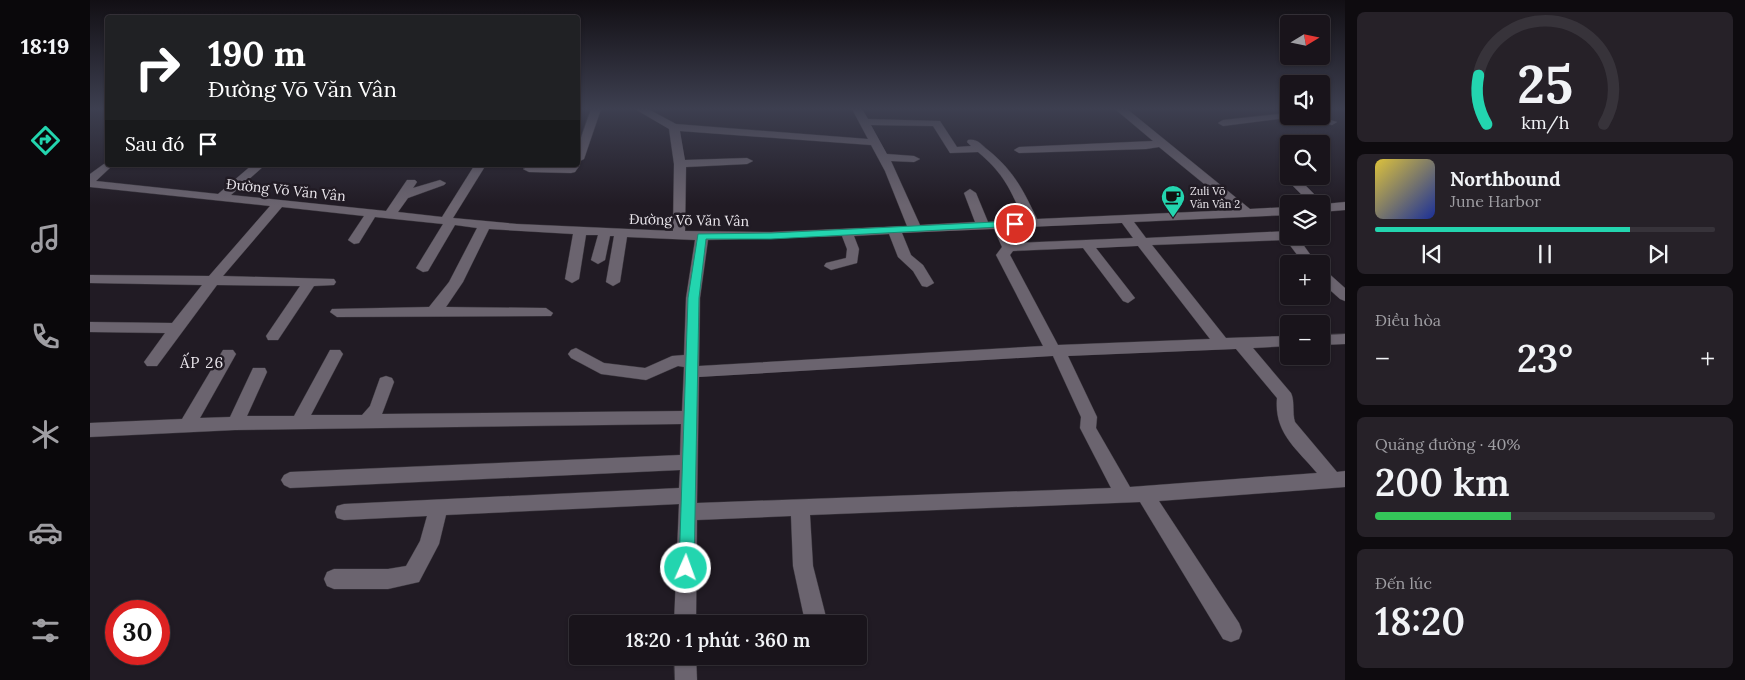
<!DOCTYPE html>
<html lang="vi">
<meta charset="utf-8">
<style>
:root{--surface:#19141b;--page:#262128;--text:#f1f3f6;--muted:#9f9ea3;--line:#37333a;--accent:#23d5af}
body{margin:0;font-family:Lora,serif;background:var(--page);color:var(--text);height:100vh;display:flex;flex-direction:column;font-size:19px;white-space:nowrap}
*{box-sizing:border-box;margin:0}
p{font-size:16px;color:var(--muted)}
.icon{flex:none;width:28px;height:28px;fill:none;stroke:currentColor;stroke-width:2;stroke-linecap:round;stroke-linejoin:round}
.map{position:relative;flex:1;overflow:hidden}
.side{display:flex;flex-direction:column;gap:12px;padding:12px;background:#0e0b0f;width:400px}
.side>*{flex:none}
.hud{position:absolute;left:15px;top:15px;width:475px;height:152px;border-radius:5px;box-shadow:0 1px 4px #0004,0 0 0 1px var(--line);background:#202124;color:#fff;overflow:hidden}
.needle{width:32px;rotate:80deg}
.buttons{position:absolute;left:1190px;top:15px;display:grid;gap:10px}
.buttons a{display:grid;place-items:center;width:50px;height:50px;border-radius:5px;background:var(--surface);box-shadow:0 1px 4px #0004,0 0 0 1px var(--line);font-size:25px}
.speed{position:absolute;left:15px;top:600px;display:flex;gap:10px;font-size:25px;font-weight:700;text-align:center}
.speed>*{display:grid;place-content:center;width:65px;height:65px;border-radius:50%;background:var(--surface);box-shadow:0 1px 4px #0004,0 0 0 1px var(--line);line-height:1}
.speed .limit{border:8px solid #d22;background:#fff;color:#111}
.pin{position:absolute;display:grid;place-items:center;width:42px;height:42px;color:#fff;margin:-21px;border:2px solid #fff;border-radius:50%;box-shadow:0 1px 5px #0007}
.me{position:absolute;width:55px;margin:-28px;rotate:2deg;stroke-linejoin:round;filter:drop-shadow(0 0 4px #0008)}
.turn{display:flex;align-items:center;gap:18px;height:105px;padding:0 20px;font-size:22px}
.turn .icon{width:65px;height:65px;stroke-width:2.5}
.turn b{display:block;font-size:35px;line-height:42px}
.then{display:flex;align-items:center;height:48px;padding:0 20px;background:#0003;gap:10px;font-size:19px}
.big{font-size:38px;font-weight:600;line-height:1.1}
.side .card{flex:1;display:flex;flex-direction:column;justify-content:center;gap:8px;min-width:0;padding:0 18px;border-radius:8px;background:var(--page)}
.side .dial{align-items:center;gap:0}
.dial svg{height:130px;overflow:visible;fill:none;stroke:var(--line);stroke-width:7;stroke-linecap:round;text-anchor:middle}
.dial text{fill:var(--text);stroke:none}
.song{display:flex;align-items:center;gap:15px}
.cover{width:60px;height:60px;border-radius:8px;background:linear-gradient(135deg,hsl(50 70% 55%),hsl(230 70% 35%))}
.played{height:5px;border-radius:2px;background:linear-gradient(90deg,var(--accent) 75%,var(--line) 75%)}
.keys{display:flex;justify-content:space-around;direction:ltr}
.heat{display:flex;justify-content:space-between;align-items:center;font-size:28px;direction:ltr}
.charge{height:8px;border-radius:4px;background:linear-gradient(90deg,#34c759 40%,var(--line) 0)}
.trip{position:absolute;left:479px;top:615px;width:298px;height:50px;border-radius:5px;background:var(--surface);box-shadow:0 1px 4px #0004,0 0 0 1px var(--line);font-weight:600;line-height:50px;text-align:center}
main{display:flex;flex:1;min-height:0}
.menu{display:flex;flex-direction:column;width:90px;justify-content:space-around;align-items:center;background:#0a080b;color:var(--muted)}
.menu .icon{width:35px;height:35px}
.menu .selected{color:var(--accent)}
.menu b{font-size:22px;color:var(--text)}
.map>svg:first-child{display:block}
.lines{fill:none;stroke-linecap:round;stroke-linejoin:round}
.minor-casing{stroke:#3b373e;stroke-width:1}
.minor{fill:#6b646f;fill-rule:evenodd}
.route{fill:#23d5af;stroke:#178a72}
.labels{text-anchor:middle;stroke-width:5;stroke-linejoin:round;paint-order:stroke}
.far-poi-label{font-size:11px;fill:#eae6ec;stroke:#211b24;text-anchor:start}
.street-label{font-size:14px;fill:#eae6ec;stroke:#211b24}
.neighbourhood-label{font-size:15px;letter-spacing:1px;fill:#eae6ec;stroke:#211b24}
</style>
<main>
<nav class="menu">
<b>18:19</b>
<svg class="icon selected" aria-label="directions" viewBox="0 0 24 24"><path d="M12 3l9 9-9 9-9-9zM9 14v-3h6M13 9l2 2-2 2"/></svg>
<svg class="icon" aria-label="music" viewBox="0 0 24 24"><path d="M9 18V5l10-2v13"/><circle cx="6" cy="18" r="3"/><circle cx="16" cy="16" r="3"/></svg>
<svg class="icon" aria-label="phone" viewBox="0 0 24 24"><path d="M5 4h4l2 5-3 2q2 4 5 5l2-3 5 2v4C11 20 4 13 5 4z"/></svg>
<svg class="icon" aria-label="climate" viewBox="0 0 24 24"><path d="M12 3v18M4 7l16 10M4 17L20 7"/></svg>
<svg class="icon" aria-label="car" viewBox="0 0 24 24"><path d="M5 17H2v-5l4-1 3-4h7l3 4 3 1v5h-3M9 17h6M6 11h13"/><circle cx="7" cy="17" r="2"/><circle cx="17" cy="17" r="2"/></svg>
<svg class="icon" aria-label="filters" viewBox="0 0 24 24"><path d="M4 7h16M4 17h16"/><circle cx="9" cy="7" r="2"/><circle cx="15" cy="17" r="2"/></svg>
</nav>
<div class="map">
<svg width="1255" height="680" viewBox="0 0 1255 680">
<rect width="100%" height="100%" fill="#211b24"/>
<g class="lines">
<g class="minor-casing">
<g id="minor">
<polygon points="501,109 511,109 494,159 488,162 488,146"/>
<path d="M545,109h13l28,15 192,15 -16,-30h10l6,10 72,2 17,26 14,-1 -4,-4 1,-2c9,-2 14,5 20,10 26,21 35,40 49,69l199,-9 -77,-63 -13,2 -127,4 -5,-3 5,-3 134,-6 -38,-32h12l123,100 39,-2v8l-155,7 12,16 143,-7v5h8l20,28h-13l-18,-24 -134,5 74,93 63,-2v10l-36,2 38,45c4,8 1,20 4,29l42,50 8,-1v16l-186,14 80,122 3,8 -3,8 -8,3 -8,-3 -83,-137 -330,13 3,51 13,51 -3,7h-16l-3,-7 -11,-51 -2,-50 -94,4 -1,104h-22l5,-120 -233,11 -7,29 -20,38 -31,7h-54l-7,-3 -3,-7 3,-7 7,-3h54l18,-3 14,-25 7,-25 -83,4 -7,-2 -2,-6 2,-6 7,-2 335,-16 1,-18 -390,18 -6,-3 -3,-5 3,-5 6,-3 390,-17 1,-31 -446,6 -145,7v-14l92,-4 41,-69h10l3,4 -36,64 30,-1 23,-49h12l2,4 -20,44h47l36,-66h10l3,4 -32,61h51l8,-9 10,-28 6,-2 6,2 2,4 -12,32 300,-3 2,-44 -6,-1 -32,14 -45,-6 -30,-16 -3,-4 3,-4 5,-2 28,15 41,5 27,-12 12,-1 2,-57 9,-58 -68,-3 -7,45 -7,4 -7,-4 8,-46h-4l-5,24 -7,4 -7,-4 7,-25h-12l-7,44 -7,4 -7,-4 8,-45 -84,-5 -26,53 -17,25 100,1 7,5 -2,3 -214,1 -7,-5 2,-3 97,-2 20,-25 28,-54 -22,-3 -27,46 -5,1 -7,-4 27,-44 -68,-7 -16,26 -5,1 -6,-4 16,-24 -82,-9 -59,69 111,3 2,3 -2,3 -20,1 -36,54h-10l-2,-4 34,-50 -83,-1 -60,81h-10l-3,-4 21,-29 -75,-1v-10l82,1 30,-38 -112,-2v-8l119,1 61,-70 -180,-19v-13l18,-13v4h5l-17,16 122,13 34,-29h13l-34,30 155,16 21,-31h8l2,2 -4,6 27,-8 6,3 -2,2 -36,13 -10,14 44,5 32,-51 5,-1 5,3 -31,50 64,6 156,7 1,-67 -5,-35zM781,125l62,1 17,27 28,-1c27,23 32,37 46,68l-36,2 -12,-29 -6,-4 -6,4 11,29 -55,3 -29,-64 23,1 6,-3 -6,-3 -27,-2zM590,131l191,14 14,26 22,55 -136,6 -86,-1 1,-64 61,-3 6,-3 -6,-3 -62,2zM1032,223l11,15 -120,5 -7,-15zM904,229l8,18 -6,8 47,91 -344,20 1,-68 8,-58 134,-4 5,13 -1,9 -20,5 -2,3 7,4 26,-7 2,-14 -5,-13 35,-2 9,23 15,14 9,15 5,1 7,-4 -11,-18 -12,-10 -9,-22zM1048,246l72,93 -152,6 -48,-90 3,-4 70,-3 40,53 5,2 7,-5 -39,-50zM1146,349l41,49c-3,35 19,50 40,75l-187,14 -34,-59 1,-11 -29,-61zM963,356l28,61 -1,11 31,60 -414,15 2,-126z"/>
<polygon points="1199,113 1199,116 1227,116 1247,122 1242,125 1204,117 1133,126 1128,123 1133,120"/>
<path d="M488,163l2,2 -5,7 -4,1 -42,-1 -6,-3c6,-5 46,-4 55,-4z"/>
<polygon points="1212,176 1224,176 1223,180 1214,184 1234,204 1255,202 1255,210 1231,212 1231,204 1221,204 1201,184 1207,178"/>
<polygon points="1231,270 1236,271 1255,288 1255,301 1250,299 1231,282"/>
<polygon points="1255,334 1255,344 1231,345 1231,335"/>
<polygon points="584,656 606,656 607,680 585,680"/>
</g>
</g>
<use href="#minor" class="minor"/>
</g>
<linearGradient id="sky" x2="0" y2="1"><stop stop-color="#120f14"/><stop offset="0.53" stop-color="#3d3f50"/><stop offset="1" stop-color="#3d3f50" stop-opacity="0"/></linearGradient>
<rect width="1255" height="205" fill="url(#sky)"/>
<polygon class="route" points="925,221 928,222 928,226 681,239 616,239 609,298 604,568 601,573 596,575 591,573 589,568 598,298 608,234 681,233"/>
<defs>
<g id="cafe-pin" transform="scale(1.25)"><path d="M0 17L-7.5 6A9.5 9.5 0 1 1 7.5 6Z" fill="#23d5af" stroke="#211b24"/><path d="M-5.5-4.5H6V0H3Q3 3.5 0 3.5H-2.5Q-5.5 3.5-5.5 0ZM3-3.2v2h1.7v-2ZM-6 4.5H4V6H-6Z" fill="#111"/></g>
</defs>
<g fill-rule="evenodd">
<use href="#cafe-pin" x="1083" y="197"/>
</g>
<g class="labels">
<g class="far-poi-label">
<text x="1100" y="195">Zuli Võ<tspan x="1100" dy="13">Văn Vân 2</tspan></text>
</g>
<g class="street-label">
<text transform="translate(196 190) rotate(6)" y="5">Đường Võ Văn Vân</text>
<text transform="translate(599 220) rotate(1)" y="5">Đường Võ Văn Vân</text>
</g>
<g class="neighbourhood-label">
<text x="112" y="368">ẤP 26</text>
</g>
</g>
</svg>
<div class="buttons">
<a><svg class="needle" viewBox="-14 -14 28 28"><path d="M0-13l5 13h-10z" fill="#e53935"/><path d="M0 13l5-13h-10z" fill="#9f9ea3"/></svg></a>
<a><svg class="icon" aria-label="sound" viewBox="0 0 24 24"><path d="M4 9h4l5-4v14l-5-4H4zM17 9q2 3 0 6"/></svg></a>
<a><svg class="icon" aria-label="search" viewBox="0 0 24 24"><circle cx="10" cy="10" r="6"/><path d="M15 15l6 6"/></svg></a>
<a><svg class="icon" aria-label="layers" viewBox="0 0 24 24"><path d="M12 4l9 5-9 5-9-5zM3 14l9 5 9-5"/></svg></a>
<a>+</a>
<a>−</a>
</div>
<div class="speed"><div class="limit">30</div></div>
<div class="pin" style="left:925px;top:224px;background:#d93025"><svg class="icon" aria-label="arrive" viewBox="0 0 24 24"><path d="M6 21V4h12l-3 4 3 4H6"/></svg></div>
<svg class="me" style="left:596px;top:568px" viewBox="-20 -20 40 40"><circle r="17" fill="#23d5af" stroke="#fff" stroke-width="3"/><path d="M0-11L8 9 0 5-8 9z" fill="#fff"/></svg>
<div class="trip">18:20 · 1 phút · 360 m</div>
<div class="hud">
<div class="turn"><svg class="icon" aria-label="right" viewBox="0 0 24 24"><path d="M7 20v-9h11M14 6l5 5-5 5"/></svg><div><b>190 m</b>Đường Võ Văn Vân</div></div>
<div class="then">Sau đó<svg class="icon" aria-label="arrive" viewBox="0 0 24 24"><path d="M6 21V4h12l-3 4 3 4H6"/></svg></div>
</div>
</div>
<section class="side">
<div class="card dial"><svg viewBox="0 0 100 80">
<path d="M14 69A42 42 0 1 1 86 69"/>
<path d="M14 69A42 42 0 0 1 9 39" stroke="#23d5af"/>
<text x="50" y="56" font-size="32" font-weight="700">25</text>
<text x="50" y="72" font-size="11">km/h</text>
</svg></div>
<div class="card">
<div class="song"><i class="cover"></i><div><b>Northbound</b><p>June Harbor</p></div></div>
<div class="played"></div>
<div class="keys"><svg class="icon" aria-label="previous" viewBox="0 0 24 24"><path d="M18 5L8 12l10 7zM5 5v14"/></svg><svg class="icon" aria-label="pause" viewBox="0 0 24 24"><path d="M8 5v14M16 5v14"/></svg><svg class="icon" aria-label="next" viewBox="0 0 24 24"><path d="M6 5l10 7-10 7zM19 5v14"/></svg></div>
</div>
<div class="card"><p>Điều hòa</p>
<div class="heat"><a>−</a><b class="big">23°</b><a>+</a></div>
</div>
<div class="card"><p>Quãng đường · 40%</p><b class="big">200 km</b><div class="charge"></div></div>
<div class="card"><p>Đến lúc</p><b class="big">18:20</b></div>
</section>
</main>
